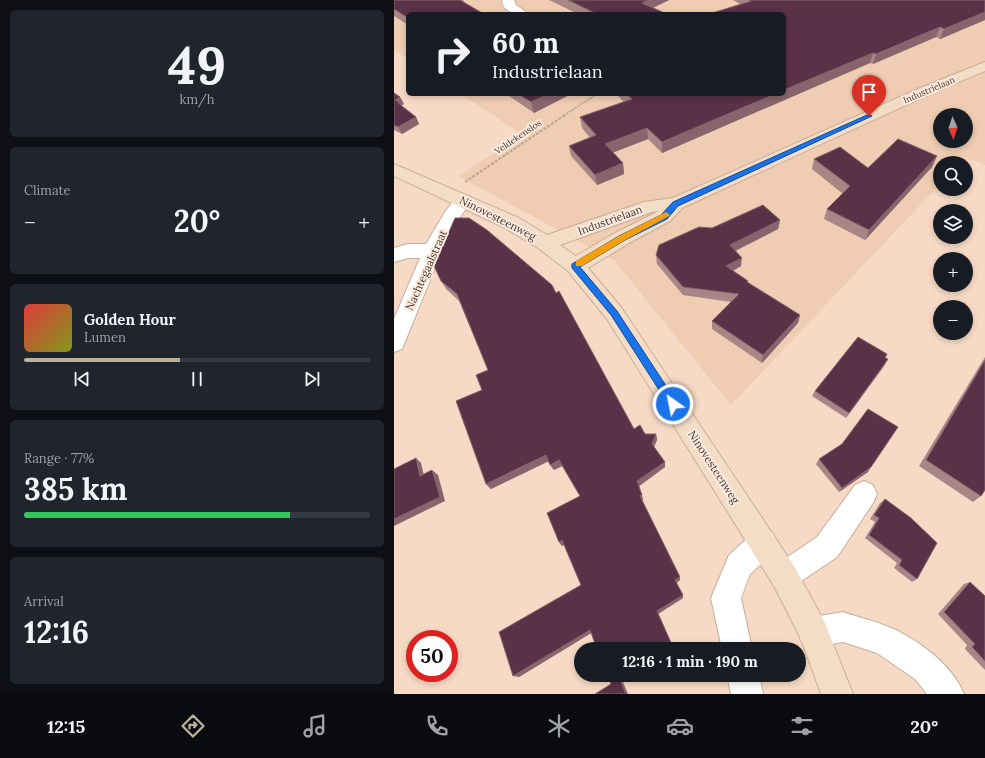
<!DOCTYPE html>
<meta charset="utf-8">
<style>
:root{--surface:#171b24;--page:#20242c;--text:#f1f3f6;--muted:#9ea1a6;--line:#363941;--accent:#bcb19e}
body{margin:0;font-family:Lora,serif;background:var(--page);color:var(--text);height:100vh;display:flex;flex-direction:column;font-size:15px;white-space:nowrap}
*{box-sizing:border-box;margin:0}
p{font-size:13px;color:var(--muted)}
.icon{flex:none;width:22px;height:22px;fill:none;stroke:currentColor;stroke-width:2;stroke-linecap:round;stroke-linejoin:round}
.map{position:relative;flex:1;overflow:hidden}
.sheet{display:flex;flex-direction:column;gap:10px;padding:10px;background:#0d0f14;width:394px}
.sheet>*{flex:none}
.top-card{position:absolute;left:12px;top:12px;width:380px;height:84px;border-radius:6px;box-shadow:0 2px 6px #0003;background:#171b24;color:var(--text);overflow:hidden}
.needle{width:26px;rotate:178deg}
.buttons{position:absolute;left:539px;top:108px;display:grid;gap:8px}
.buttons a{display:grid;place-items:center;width:40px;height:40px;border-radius:50%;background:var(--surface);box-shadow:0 2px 6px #0003;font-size:20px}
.speed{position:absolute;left:12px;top:630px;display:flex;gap:8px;font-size:20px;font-weight:700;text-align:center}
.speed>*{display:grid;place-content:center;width:52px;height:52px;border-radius:50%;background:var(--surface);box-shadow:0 2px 6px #0003;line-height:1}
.speed .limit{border:6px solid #d22;background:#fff;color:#111}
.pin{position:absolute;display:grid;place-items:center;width:34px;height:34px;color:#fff;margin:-41px -17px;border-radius:50% 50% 50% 0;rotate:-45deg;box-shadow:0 0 4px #0007}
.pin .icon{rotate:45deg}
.me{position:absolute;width:44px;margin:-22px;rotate:327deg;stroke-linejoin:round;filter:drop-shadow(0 0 3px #0008)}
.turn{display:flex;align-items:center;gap:14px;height:84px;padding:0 20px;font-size:18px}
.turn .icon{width:52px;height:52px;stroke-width:2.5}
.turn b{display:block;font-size:28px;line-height:34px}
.big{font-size:30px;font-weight:800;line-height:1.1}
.sheet .card{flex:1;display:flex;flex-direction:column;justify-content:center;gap:6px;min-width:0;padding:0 14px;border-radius:6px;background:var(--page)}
.sheet .dial{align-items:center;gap:0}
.dial b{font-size:52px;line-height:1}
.song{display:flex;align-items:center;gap:12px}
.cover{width:48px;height:48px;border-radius:6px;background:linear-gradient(135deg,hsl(0 70% 55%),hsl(70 70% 35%))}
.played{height:4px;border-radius:2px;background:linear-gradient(90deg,var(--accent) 45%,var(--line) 45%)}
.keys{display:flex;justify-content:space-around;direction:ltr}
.heat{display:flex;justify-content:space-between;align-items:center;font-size:22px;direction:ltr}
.charge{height:6px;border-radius:3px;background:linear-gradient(90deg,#34c759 77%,var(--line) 0)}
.trip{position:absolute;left:180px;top:642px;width:232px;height:40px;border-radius:20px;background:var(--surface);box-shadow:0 2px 6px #0003;font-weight:800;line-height:40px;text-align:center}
.dock{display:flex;height:64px;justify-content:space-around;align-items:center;background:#090b0e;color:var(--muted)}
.dock .icon{width:28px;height:28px}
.dock .selected{color:var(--accent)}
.dock b{font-size:18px;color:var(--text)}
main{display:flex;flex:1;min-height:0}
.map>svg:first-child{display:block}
.built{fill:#efccb2;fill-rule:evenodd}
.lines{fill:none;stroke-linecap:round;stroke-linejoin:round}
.street-casing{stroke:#c8ad98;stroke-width:2}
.secondary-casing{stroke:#c8ad98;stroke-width:2}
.path-far1{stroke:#baa392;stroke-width:1.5;stroke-dasharray:2.5 1;stroke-linecap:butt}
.path{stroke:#baa392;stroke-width:2;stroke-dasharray:3 1.5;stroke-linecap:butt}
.street{fill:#fff;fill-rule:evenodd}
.secondary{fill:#f4ddc7;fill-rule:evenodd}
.wall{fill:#a88686}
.shaded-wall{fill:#89646d}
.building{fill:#5a3147;stroke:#89646d}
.route{fill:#1a73e8;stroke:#114b97}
.slow{fill:#f59e0b}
.labels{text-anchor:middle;stroke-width:4;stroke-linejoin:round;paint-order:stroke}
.far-street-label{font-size:9px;fill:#453a31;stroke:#fbeadd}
.street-label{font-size:11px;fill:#453a31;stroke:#fbeadd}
</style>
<main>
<section class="sheet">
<div class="card dial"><b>49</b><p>km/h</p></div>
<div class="card"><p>Climate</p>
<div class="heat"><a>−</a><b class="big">20°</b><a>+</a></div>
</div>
<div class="card">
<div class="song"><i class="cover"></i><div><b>Golden Hour</b><p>Lumen</p></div></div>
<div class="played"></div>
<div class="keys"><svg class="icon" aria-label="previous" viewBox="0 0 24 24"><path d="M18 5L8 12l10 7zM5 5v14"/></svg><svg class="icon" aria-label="pause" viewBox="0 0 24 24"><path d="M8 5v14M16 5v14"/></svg><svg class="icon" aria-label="next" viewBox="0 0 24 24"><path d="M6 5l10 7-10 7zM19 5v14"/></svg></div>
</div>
<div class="card"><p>Range · 77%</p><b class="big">385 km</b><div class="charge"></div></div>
<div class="card"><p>Arrival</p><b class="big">12:16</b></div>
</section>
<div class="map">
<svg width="591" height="694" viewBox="0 0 591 694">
<rect width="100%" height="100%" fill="#f7dac5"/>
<path class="built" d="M0,0h591v165l-20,-8 -5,6h-20v21l-209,221 -117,-145 -156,-84 65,-41 -62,-41h323v-80h-376v45l-14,-9zM546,115h26v26h-26z"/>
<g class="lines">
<g class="street-casing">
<g id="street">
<path d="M108,0h12l2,5 13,9c-11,0 -26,0 -27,-14z"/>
<polygon points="69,194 75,196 78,200 64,220 48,251 8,349 0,352 0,319 26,258 14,258 0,262 0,248 14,244 32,244 51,212 63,196"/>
<polygon points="470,481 479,485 483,494 479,503 443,557 400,586 390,590 380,586 376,576 380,566 423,537 461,485"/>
<polygon points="369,529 379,533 383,543 379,553 356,574 347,598 358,649 328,649 317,598 335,555 359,533"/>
<path d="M449,612c17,6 36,10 53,18 27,14 56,35 68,64h-37l-12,-15 -38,-26 -34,-11 -30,5 -11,-4 -4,-11 4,-11 11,-4z"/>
<polygon points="333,675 365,675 369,694 337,694"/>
</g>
</g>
<g class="secondary-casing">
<path id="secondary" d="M591,62v9l-55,23 -248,114 -12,13 -41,22 -41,25 33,39 173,259 30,55 29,73h-32l-20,-55 -27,-53 -167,-267 -39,-48 -30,-23 -33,-20 -111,-52v-12l125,54 28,17 97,-33 29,-4 247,-110zM265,211l-44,22 -39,23 -16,-11 92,-33z"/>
</g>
<polyline class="path-far1" points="169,116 203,94"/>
<polyline class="path" points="71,182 171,115"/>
<use href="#street" class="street"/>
<use href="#secondary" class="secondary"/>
</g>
<g class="wall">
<polygon points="0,0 69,0 70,2 14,14 14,25 0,16"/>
<polygon points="155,0 275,0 259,8 273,14 184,14"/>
<polygon points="339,0 591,0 591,20 546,39 542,37 479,64 476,63 268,153 254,139 219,152 229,163 230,174 203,185 177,156 175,146 196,138 188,128 186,117 230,102 222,94 390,94 346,4"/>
<polygon points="0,93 6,97 10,104 7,105 22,117 25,124 8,134 0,130"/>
<polygon points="112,94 177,94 140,113"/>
<polygon points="543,156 538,167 471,240 430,219 433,209 449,194 418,169 420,159 474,168"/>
<polygon points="386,220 384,229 341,251 347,266 339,271 354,283 406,315 404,323 368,363 318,329 318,321 337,302 289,295 263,264 262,255 318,228"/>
<polygon points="47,281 162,293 240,429 251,434 262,434 263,440 260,446 271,467 245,486 249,500 248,501 286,580 283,583 289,598 264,614 279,646 197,633 125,677 187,585 170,545 168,546 165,542 186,496 168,466 160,470 155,461 97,489 92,484 94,370 65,301 52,289"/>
<polygon points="591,357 591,490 587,496 579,502 525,466"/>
<polygon points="491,358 494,359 490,366 452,418 418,396 421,391"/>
<polygon points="425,459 474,472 445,492 422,464"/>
<polygon points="491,499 523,579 518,582 500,568 503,563 471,538 481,522 476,519 486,503"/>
<polygon points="576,582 591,596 591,670 571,649 573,645 544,614 570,584"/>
</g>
<g class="shaded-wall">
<polygon points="254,0 275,0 248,13 248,3"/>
<polygon points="591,12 591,20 546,39 550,29"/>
<polygon points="546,27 542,37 479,64 482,54"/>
<polygon points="479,53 476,63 268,153 268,142 381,94 390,94 390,90"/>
<polygon points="154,94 177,94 140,113 137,102"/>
<polygon points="6,97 10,104 7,106 8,109 1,100"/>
<polygon points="22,117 25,124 8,134 4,127"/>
<polygon points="253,128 254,139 213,155 211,144"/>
<polygon points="543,156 538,167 471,240 475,230"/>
<polygon points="229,163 230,174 203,185 201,175"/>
<polygon points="386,220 384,229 335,254 336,245"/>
<polygon points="348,258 347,266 331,275 332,266"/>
<polygon points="406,315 404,323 368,363 369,355"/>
<polygon points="494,359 490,366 452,418 455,413"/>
<polygon points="262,434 263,440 259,450 258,444"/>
<polygon points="152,455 155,461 97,489 92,484"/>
<polygon points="22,458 27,463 31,480 26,476"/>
<polygon points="165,460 168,466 160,470 156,465"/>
<polygon points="271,462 271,467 244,487 243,481"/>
<polygon points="477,467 474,472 445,492 448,488"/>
<polygon points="38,470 44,475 51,501 0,526 0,519"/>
<polygon points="248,495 249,500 247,501 246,496"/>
<polygon points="168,540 172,544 168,546 165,542"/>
<polygon points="286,577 286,580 282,583 281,580"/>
<polygon points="289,595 289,598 264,614 263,611"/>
<polygon points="196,630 199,632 125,677 119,676"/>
<polygon points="278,645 279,646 274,649 272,649"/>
<polygon points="233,675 235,675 228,680 234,694 232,694 226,680"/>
</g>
<g class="building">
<polygon points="0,0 66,0 90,14 14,14 14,18 0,9"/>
<polygon points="174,0 254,0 248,3 273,14 203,14"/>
<polygon points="355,0 591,0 591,12 550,29 546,27 482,54 479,53 390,90 390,14 315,14 357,1"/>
<polygon points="0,93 6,97 1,100 5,102 4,103 22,117 4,127 0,125"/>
<polygon points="124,94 154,94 137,102"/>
<polygon points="232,94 381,94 268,142 253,128 211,144 229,163 201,175 175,146 202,135 186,117 238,99"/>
<polygon points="504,139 543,156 475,230 433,209 456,186 420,159 446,147 474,168"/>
<polygon points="369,205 386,220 336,245 348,258 332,266 354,281 353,282 406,315 369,355 318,321 345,294 289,287 262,255 265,245 305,227 318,228"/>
<polygon points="61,218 75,218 93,230 158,285 162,293 165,291 240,429 246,425 251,434 262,434 258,444 271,462 243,481 248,495 246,496 286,577 281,580 289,595 263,611 278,645 272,649 203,649 196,630 119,676 105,632 187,585 168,540 165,542 153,513 186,496 165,460 156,465 152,455 92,484 62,401 88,390 82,375 94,370 63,294 47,281 40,266"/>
<polygon points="464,337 493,354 491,358 494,359 455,413 421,391"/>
<polygon points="591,360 591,490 587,496 532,460"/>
<polygon points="474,409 504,427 477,467 448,488 425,459 448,444"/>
<polygon points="22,458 26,476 38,470 46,497 0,519 0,469"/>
<polygon points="491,499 517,518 543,543 523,579 505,565 508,560 475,535 485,518 480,515"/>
<polygon points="576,582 591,596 591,661 578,647 581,644 550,612"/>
<polygon points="213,675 233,675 226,680 232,694 201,694 217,684"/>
</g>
<polygon class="route" points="473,115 478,116 284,206 273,219 231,240 186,267 223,311 282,401 284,404 282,407 279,408 276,407 217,315 178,268 178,264 225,236 267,215 279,202"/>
<polygon class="slow" points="272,212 276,215 275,216 231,240 188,266 182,266 182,261 225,236"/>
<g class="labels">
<g class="far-street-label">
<text transform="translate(535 90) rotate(-23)" y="3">Industrielaan</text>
<text transform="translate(124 137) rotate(-34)" y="3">Veldekenslos</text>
</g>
<g class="street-label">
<text transform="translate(104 218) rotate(27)" y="4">Ninovesteenweg</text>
<text transform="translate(216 220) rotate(-20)" y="4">Industrielaan</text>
<text transform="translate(32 270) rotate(-66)" y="4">Nachtegaalstraat</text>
<text transform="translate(320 467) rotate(57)" y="4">Ninovesteenweg</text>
</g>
</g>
</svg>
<div class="buttons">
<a><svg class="needle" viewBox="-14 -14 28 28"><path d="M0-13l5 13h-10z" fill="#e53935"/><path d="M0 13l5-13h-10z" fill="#9ea1a6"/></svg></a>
<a><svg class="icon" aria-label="search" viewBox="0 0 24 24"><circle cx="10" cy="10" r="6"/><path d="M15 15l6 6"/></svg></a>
<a><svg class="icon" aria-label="layers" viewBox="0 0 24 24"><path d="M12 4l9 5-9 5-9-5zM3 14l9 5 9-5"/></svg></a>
<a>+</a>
<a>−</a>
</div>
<div class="speed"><div class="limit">50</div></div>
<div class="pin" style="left:475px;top:116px;background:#d93025"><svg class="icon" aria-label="arrive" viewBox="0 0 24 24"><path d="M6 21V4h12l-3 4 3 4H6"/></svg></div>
<svg class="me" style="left:279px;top:404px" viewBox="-20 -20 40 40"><circle r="17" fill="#1a73e8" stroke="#fff" stroke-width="3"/><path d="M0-11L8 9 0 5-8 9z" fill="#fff"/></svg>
<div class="trip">12:16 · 1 min · 190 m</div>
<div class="top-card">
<div class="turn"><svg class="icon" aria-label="right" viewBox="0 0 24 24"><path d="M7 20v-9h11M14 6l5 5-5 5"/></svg><div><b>60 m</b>Industrielaan</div></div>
</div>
</div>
</main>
<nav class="dock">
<b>12:15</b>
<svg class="icon selected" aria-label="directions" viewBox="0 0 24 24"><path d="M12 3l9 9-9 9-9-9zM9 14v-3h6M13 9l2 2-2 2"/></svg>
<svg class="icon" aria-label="music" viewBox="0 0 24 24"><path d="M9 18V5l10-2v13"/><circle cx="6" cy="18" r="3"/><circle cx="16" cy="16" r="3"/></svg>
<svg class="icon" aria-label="phone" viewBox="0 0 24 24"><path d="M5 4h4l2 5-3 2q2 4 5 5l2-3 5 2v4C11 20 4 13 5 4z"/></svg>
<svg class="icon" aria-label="climate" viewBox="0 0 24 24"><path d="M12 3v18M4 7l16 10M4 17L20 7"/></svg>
<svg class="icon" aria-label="car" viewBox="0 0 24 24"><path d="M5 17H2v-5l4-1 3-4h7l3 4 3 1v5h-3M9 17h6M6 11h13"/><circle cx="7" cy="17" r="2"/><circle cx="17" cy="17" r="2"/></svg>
<svg class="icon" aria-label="filters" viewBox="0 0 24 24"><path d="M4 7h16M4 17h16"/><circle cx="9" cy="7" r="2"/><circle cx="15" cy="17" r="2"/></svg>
<b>20°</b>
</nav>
